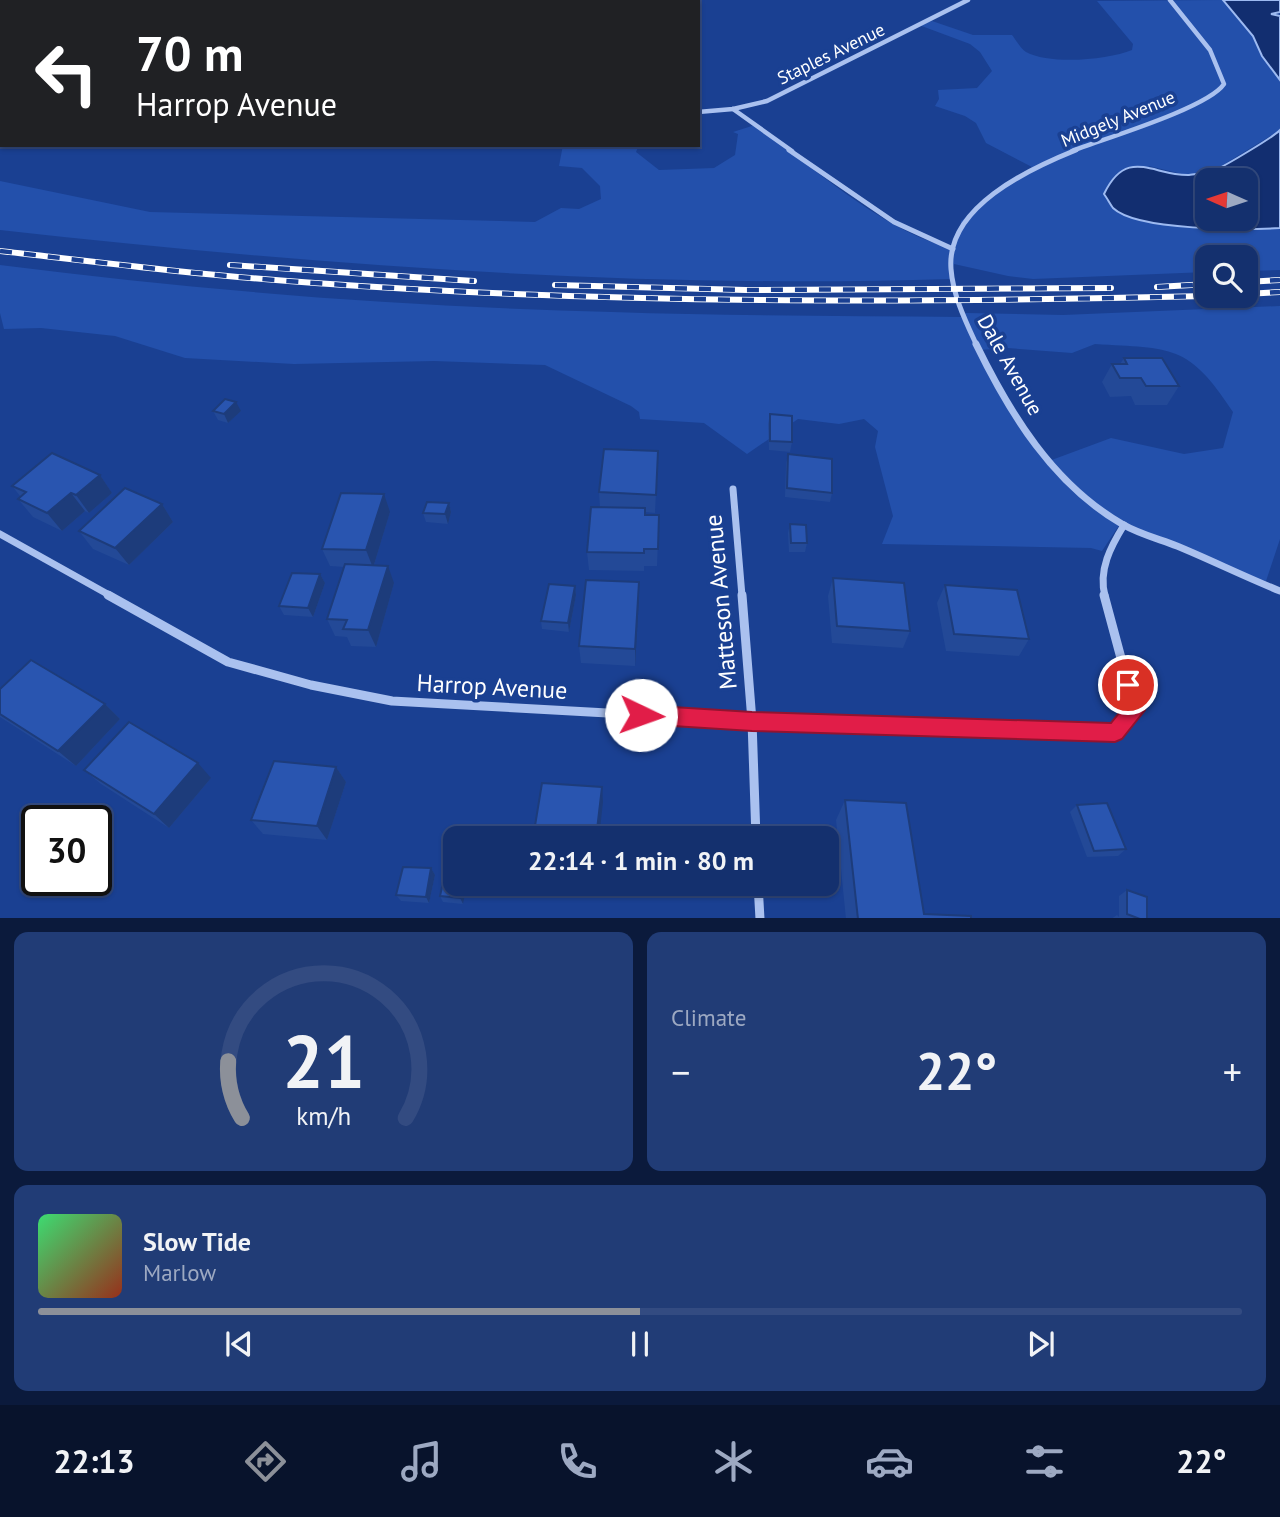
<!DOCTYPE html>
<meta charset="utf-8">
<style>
:root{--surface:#14306e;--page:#213c76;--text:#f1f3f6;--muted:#9da9c2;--line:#334b81;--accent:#8c9099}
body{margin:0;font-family:"PT Sans",sans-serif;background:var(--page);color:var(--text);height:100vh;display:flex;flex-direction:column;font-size:26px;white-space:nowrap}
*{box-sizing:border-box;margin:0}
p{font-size:23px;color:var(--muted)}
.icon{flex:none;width:38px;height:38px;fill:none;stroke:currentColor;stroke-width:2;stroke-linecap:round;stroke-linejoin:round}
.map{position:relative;height:918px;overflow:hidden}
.side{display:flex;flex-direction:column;gap:14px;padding:14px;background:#0b1a3c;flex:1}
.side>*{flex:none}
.top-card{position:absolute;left:0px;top:0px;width:700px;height:147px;box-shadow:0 2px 5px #0004,0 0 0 2px var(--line);background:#202124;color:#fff;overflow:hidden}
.needle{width:46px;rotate:273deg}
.fabs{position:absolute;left:1195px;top:168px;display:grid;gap:14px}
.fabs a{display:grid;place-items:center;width:63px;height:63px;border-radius:14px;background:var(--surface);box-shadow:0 2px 5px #0004,0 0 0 2px var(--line);font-size:35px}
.speed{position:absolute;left:21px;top:805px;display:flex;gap:14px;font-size:35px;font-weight:700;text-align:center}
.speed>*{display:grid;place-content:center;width:91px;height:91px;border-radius:50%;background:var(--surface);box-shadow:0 2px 5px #0004,0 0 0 2px var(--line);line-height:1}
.speed .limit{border:4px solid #111;border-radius:10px;background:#fff;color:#111}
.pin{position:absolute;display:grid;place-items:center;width:60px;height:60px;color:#fff;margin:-30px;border:4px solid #fff;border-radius:50%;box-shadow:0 2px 7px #0007}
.me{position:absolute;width:77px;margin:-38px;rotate:93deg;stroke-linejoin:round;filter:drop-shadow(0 0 5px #0008)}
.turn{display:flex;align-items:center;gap:24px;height:147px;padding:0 21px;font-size:32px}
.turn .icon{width:91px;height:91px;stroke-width:2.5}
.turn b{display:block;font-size:49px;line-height:60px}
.big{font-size:52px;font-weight:700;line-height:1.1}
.side .widget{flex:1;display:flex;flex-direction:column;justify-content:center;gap:10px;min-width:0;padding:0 24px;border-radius:14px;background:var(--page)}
.side .dial{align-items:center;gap:0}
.dial svg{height:182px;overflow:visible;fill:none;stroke:var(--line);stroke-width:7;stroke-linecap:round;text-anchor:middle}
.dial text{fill:var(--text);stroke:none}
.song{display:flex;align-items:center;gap:21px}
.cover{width:84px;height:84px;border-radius:10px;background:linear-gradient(135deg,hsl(140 70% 55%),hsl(10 70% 35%))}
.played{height:7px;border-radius:4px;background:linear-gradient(90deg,var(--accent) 50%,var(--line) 50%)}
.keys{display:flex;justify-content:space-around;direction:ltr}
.heat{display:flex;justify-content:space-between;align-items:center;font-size:38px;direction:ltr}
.side .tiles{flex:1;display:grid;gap:14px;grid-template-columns:1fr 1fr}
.widget:last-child{grid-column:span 2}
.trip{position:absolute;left:443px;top:826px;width:396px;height:70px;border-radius:14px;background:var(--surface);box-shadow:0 2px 5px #0004,0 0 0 2px var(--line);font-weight:700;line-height:70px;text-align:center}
.dock{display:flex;height:112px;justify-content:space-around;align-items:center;background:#08132c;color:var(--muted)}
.dock .icon{width:49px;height:49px}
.dock .current{color:var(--accent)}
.dock b{font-size:32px;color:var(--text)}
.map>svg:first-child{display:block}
.green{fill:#2350ab;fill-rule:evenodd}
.water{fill:#122e70;stroke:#9dbaf1;stroke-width:2;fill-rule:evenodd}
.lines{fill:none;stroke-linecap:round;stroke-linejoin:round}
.minor-far3{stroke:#aac1ef;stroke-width:4.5}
.minor-far2{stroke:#aac1ef;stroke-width:5}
.minor-far1{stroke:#aac1ef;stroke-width:7}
.minor{stroke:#aac1ef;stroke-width:9}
.rail-casing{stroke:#fff;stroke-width:6}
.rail{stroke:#1a4092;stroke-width:4.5;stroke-dasharray:12;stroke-linecap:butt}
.wall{fill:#234997}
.shaded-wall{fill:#1d3c7b}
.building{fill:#2955b0;stroke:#1d3c7b;stroke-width:2}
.route{fill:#e11d48;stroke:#92132f;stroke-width:2}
.labels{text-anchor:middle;stroke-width:7;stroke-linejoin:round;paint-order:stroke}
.far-street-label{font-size:18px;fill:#fff;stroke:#1a4092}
.street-label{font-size:21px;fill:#fff;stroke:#1a4092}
.near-street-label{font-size:24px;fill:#fff;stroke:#1a4092}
</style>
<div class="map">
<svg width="1280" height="919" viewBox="0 0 1280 919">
<rect width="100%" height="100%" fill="#1a4092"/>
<g class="green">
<path d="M1223,0l30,36 9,20 18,25v49l-67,41 -27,4 -37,-9 23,60 83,4 25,-2v42l-34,1v-14h-38l-1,15 -174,7 -25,-3 -54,-12 -3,15c-317,10 -636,-14 -951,-49v-49l150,31 385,10 26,-14 18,1 22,-10 -1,-13 -18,-18 -23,-2 4,-21h76l-3,7 23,18 55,-2 21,-13 3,-21 -5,-2 22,-7c52,38 134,110 195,122l11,-18v-8l71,-54 -46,-24 -10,-20 -11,-7 -30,-10 4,-7 -1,-9 39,-2 15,-17 -12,-19 -10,-8 -51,-19 13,-4 41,14h39c4,5 9,14 14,17 24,13 82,8 106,-2l1,-6 -36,-43z"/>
<path d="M0,265c203,26 407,42 612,47 116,4 232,4 349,5l5,-4 97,2 217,-9v233l-14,42 -12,-2 -134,-55 -18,27 -11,-3 -209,-4 11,-28 -18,-69 3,-16 -14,-12 -25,5 -41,-5 -51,35 -43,-31 -64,-4 -1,-7 -8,-6 -86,-41 -111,-4 -140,3 -109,-6 -70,-22 -74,-8 -37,1 -4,-16zM1095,344c77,5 93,-1 138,68l-10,36 -39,6 -73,-16 -62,23 -63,-93 -7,-18 29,-2 64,5z"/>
</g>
<g class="water">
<polygon points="1223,0 1280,0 1280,12 1271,14 1280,16 1280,80 1262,56 1253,36"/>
<path d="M1280,130v98c-34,2 -143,3 -167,-20 -3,-4 -6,-10 -9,-14 23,-48 49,-18 85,-19 8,-1 19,-2 26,-5 10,-4 60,-34 65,-40zM1208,180h38v39h-38z"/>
</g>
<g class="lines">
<g class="minor-far3">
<polyline points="267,2 302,0"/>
<polyline points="660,2 664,0"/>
<polyline points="733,109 792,151"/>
<polyline points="698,112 733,109 767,101 968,0"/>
<path d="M1072,151c31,-12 136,-43 152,-67l-14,-34 -40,-50"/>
</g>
<g class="minor-far2">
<polyline points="789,150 894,222 953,249"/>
<path d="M977,346c-11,-24 -24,-50 -26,-77 -5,-62 78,-100 125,-119"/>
</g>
<g class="minor-far1">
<path d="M976,344c34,70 77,140 146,180 17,10 37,15 55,22 34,14 68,31 103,45"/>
<polyline points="733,489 742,596"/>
<polyline points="0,534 111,596"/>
<path d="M1105,596c-7,-26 6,-50 19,-71"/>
</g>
<g class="minor">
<polyline points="108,595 228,662 311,685 392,701 752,721 1115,733 1135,710 1104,595"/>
<polyline points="742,595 752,721 756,838"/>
<polyline points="758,884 760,919"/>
</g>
<g class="rail-casing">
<g id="rail">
<path d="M0,251c105,12 209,25 315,32 297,21 595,20 893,13"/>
<polyline points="230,265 474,281"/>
<polyline points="1246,282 1280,280"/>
<polyline points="555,285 746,290 1111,288"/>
<polyline points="1157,287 1208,284"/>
<polyline points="1246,294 1280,292"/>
</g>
</g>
<use href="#rail" class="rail"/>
</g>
<g class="wall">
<polygon points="1124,358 1179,386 1167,405 1135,405 1131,396 1110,397 1102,382 1112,364 1120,364"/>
<polygon points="213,411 241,411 228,423 218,420"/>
<polygon points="770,414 792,442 790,452 769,450 768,424"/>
<polygon points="658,451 655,513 645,512 645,515 659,515 657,566 644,566 644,571 589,570 587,552 600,508 599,492"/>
<polygon points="788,454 832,493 830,502 785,497 786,464"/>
<polygon points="100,475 112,493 89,513 85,511 62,531 33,517 18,499 21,497 12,486"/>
<polygon points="449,503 451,512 448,524 426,522 423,513"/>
<polygon points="162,504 173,522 129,565 93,549 79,531"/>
<polygon points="390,512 374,565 394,583 376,647 351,646 347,637 335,636 327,619 345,567 330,566 322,549"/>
<polygon points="790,524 807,543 805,552 789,552 788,533"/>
<polygon points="320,574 325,583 313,617 284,615 279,606"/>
<polygon points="833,578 910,631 903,648 832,643 828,596"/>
<polygon points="945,585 1029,639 1019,656 946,651 937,603"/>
<polygon points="575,586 576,595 569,632 542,629 541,621"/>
<polygon points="639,600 635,666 581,663 579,646"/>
<polygon points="0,689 105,704 120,719 76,766 0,717"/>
<polygon points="336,767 346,782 327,840 263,834 251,820"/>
<polygon points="84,770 211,778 169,828 101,784"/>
<polygon points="845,800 924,914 971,919 846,919 836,820"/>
<polygon points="1077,805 1126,849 1118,856 1087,857 1070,812"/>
<polygon points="455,865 463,904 443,902 440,896"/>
<polygon points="431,868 435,875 429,903 401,901 396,895"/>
<polygon points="1127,890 1147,919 1111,919 1117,915 1119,917 1119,896"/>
</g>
<g class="shaded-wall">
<polygon points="236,402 241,411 228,423 224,414"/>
<polygon points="100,475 112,493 89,513 76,495"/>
<polygon points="71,493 85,511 62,531 47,513"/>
<polygon points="384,494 390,512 373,568 366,550"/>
<polygon points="449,503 451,512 448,524 445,514"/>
<polygon points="162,504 173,522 129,565 115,548"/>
<polygon points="388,566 394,583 376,647 368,630"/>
<polygon points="320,574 325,583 313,617 308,608"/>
<polygon points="639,582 639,600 635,666 635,649"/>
<polygon points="575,586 576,595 569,632 568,623"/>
<polygon points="105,704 120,719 76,766 58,751"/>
<polygon points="198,763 211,778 169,828 154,814"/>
<polygon points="336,767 346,782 327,840 317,826"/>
<polygon points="602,787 603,802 599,838 596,838"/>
<polygon points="431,868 435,875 429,903 426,897"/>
<polygon points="462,884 467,884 463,904 460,898"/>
</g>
<g class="building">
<polygon points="1124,358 1162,358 1179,386 1146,386 1141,378 1120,378 1112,364 1127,364"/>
<polygon points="225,399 236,402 224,414 213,411"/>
<polygon points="770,414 792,416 792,442 770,441"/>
<polygon points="604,449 658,451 656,495 599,492"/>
<polygon points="52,453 100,475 76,495 71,493 47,513 18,499 26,492 12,486"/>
<polygon points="788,454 832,459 832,493 787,488"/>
<polygon points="125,488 162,504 115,548 79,531"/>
<polygon points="341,493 384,494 366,550 322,549"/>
<polygon points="427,502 449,503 445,514 423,513"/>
<polygon points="591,507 645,508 645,515 659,515 658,549 644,549 644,553 587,552"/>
<polygon points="790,524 806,525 807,543 791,543"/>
<polygon points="345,564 388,566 368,630 343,629 347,620 327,619"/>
<polygon points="292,573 320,574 308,608 279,606"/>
<polygon points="833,578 904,583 910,631 837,626"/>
<polygon points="586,580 639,582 635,649 579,646"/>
<polygon points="549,584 575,586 568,623 541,621"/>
<polygon points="945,585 1017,590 1029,639 954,634"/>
<polygon points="31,660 105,704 58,751 0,714 0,689"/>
<polygon points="129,722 198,763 154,814 84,770"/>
<polygon points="274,761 336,767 317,826 251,820"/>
<polygon points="542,783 602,787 596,838 533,838"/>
<polygon points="845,800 906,803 924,914 971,916 971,919 858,919"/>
<polygon points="1107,803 1126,849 1094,851 1077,805"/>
<polygon points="447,864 455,865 455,884 462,884 460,898 440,896"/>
<polygon points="403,867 431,868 426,897 396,895"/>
<polygon points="1127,890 1147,897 1147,919 1140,919 1127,914"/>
</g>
<polygon class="route" points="1128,677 1135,679 1145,710 1122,739 1115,742 752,731 641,724 634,722 631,715 634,708 641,705 752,712 1111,723 1124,707 1119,685 1121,679"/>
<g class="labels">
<g class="far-street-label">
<text transform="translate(831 54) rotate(-26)" y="6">Staples Avenue</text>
<text transform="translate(1118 119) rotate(-22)" y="6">Midgely Avenue</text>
</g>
<g class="street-label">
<text transform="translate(1010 365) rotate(61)" y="7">Dale Avenue</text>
</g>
<g class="near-street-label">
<text transform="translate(721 602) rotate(-95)" y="8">Matteson Avenue</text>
<text transform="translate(492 687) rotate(3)" y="8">Harrop Avenue</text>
</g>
</g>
</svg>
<div class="fabs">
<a><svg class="needle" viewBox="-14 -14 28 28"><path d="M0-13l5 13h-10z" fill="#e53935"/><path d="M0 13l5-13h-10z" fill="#9da9c2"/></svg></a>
<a><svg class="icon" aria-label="search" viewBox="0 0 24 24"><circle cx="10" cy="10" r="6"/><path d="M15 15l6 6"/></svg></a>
</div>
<div class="speed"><div class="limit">30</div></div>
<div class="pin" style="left:1128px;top:685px;background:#d93025"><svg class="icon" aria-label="arrive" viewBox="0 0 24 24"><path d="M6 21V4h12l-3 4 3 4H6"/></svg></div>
<svg class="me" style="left:641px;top:715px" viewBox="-20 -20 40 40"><circle r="19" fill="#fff"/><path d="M0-13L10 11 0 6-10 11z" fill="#e11d48"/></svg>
<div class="trip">22:14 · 1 min · 80 m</div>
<div class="top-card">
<div class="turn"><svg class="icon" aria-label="left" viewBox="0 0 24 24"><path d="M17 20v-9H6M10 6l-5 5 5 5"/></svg><div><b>70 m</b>Harrop Avenue</div></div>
</div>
</div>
<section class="side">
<div class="tiles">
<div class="widget dial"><svg viewBox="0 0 100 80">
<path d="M14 69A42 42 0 1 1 86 69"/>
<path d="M14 69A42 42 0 0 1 8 44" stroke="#8c9099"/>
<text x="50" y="56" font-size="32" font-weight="700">21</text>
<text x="50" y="72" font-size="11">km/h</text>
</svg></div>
<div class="widget"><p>Climate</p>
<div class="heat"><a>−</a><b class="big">22°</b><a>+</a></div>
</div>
<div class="widget">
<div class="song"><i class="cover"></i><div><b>Slow Tide</b><p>Marlow</p></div></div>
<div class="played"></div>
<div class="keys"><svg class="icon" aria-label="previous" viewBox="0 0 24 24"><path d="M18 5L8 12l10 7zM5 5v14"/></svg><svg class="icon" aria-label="pause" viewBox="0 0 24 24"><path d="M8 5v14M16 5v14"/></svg><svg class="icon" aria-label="next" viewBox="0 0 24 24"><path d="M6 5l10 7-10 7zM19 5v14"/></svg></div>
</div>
</div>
</section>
<nav class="dock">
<b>22:13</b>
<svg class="icon current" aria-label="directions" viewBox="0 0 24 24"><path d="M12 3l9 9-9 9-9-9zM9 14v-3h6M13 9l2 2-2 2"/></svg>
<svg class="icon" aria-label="music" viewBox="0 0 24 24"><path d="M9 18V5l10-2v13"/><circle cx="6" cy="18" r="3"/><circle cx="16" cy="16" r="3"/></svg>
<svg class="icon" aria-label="phone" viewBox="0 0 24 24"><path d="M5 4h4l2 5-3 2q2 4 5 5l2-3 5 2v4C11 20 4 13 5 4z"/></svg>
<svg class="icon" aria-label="climate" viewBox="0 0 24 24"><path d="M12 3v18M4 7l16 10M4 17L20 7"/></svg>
<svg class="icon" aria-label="car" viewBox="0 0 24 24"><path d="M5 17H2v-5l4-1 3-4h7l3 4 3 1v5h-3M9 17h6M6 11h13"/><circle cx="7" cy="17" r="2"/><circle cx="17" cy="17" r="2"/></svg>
<svg class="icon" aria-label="filters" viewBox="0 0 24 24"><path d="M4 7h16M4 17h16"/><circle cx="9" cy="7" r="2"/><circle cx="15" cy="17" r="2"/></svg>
<b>22°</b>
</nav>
